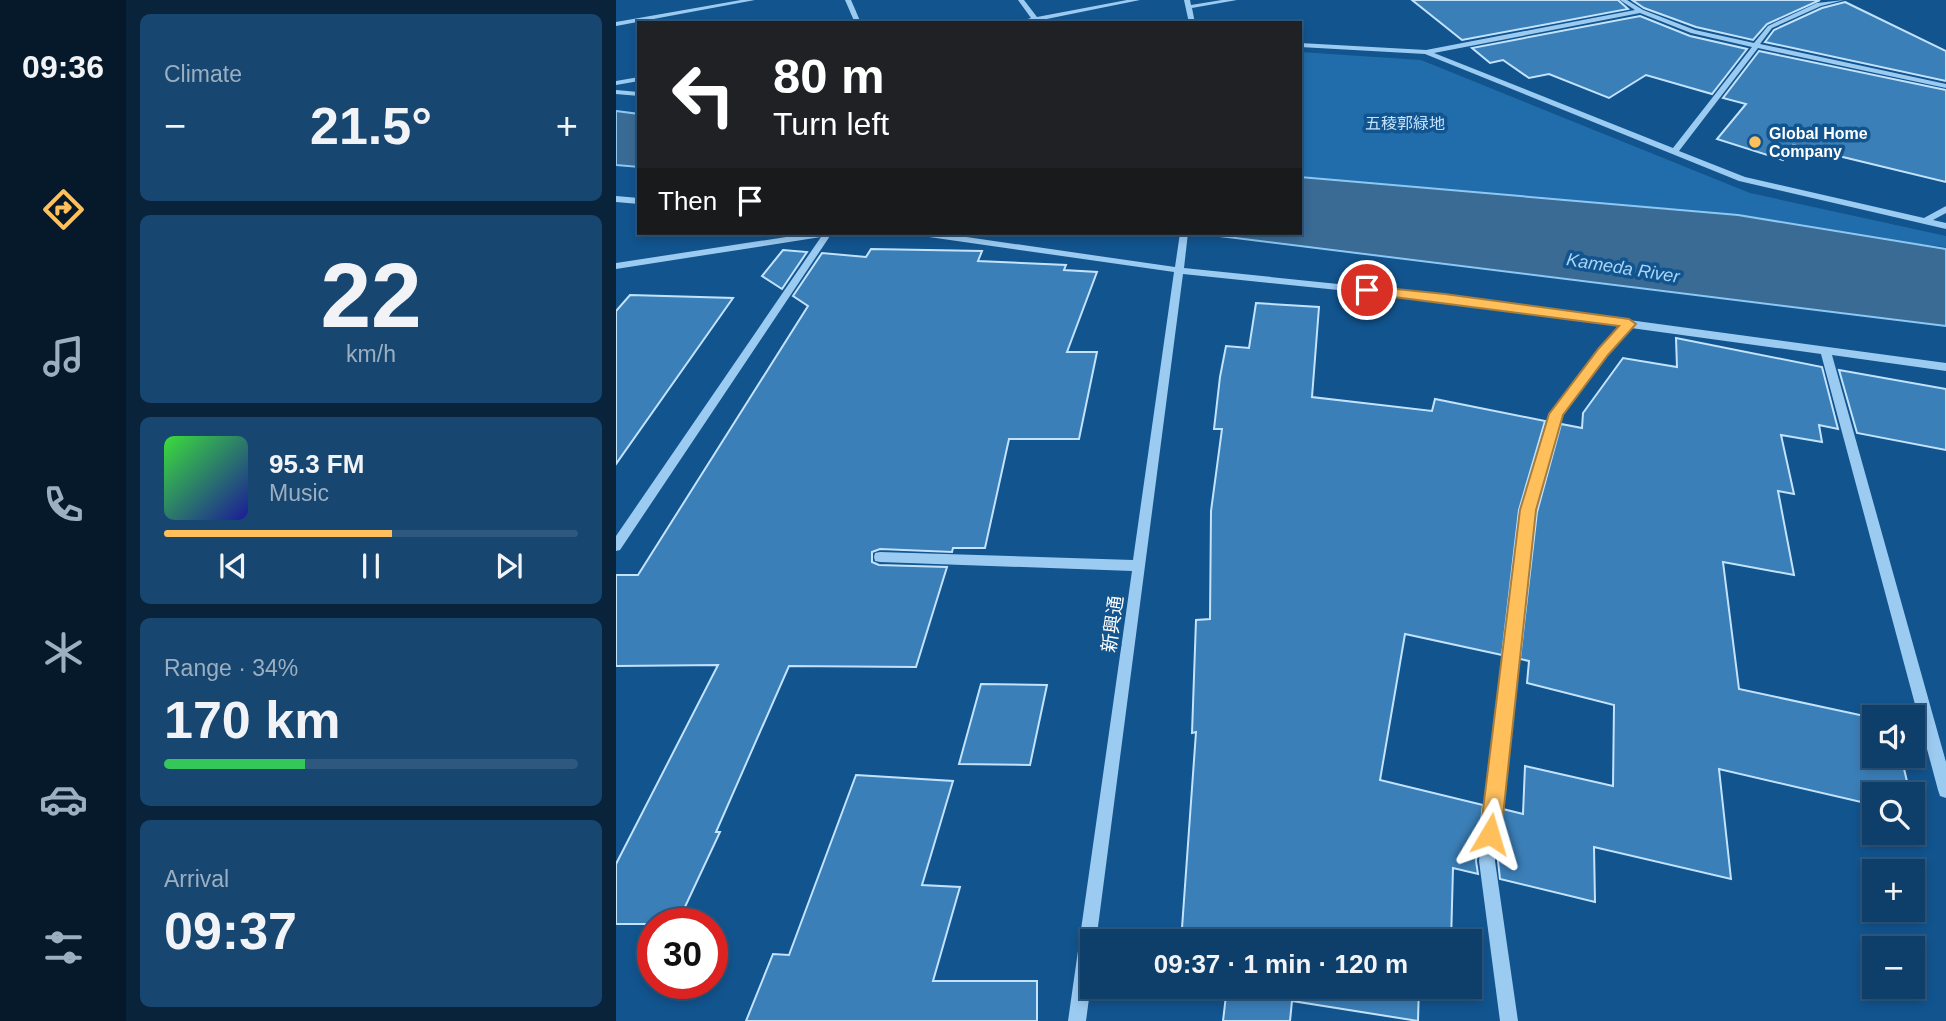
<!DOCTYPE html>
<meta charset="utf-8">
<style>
:root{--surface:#0e3f6a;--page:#174670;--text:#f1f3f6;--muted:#9bafc1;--line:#2e587e;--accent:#ffc05c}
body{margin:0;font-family:Helvetica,"Noto Sans JP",sans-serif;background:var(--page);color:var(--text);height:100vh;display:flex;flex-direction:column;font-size:26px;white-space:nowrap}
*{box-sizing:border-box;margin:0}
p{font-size:23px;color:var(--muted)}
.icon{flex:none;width:38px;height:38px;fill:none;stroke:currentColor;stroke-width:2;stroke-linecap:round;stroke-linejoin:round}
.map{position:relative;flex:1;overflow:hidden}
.details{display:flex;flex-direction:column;gap:14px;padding:14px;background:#08233a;width:490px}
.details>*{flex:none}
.top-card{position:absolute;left:21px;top:21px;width:665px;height:214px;border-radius:0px;box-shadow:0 4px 10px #0003,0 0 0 2px var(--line);background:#202124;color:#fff;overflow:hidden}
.fabs{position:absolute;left:1246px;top:705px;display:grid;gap:14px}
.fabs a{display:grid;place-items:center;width:63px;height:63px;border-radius:0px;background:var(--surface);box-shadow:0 4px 10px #0003,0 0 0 2px var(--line);font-size:35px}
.speed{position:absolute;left:21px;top:908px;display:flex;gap:14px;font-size:35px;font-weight:700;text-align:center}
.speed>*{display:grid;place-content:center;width:91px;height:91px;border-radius:50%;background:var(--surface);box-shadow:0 4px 10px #0003,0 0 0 2px var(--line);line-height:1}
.speed .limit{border:10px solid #d22;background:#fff;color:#111}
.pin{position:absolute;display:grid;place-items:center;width:60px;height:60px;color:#fff;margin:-30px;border:4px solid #fff;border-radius:50%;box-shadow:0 2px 7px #0007}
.me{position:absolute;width:77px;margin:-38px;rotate:7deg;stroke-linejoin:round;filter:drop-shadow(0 0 5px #0008)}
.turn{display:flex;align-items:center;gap:24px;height:147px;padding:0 21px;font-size:32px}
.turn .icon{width:91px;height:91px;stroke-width:2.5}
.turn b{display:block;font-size:49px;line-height:60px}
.then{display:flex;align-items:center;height:66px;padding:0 21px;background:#0003;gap:14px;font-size:26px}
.big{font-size:52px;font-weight:700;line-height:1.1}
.details .card{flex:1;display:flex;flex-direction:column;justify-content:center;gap:10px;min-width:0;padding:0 24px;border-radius:10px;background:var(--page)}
.details .dial{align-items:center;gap:0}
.dial b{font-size:91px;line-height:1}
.song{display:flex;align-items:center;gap:21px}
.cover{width:84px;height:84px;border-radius:10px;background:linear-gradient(135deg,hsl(120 70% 55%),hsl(240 70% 35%))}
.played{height:7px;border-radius:4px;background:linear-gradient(90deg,var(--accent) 55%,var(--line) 55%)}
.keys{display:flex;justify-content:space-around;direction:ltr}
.heat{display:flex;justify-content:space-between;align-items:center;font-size:38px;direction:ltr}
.charge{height:10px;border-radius:5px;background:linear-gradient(90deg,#34c759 34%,var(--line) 0)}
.trip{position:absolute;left:464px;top:929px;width:402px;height:70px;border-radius:0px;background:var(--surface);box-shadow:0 4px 10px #0003,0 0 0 2px var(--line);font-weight:700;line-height:70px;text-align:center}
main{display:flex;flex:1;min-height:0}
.menu{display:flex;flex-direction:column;width:126px;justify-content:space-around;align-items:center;background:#06192a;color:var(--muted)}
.menu .icon{width:49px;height:49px}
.menu .active{color:var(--accent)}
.menu b{font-size:32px;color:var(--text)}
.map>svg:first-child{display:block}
.green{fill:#216dab}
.water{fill:#3a6b95;stroke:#8dc8f5;stroke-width:2}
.building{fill:#3b7fb8;stroke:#c3e3fd;stroke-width:2}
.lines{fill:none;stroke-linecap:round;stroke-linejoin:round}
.minor{fill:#9ccbf2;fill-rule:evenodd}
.route{fill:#ffc05c;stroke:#a67d3c;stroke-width:2}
.poi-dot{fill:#ffc05c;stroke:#12548e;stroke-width:2.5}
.labels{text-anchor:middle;stroke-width:7;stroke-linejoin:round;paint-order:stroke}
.far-park-label{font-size:16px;fill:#c3e3fd;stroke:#12548e}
.far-poi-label{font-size:16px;font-weight:bold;fill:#fff;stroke:#12548e;text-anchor:start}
.far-water-label{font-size:18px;font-style:italic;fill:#a7d5f9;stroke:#12548e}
.street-label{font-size:19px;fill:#fff;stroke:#12548e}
</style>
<main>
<nav class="menu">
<b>09:36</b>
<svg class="icon active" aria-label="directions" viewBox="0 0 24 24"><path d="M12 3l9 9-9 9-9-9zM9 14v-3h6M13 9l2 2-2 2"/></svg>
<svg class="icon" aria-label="music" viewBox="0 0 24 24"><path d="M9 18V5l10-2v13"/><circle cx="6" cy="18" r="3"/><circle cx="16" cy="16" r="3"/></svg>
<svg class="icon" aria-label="phone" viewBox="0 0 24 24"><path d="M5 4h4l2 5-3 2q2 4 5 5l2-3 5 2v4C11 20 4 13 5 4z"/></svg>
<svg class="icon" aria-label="climate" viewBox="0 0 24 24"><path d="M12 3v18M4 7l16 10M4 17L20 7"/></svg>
<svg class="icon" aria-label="car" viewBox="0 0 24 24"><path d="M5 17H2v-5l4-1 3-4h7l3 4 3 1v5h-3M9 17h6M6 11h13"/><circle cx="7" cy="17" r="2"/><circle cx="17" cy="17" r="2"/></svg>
<svg class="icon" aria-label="filters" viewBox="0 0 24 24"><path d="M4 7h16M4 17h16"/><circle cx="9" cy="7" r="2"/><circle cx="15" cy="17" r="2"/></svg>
</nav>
<section class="details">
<div class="card"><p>Climate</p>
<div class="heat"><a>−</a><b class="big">21.5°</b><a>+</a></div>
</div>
<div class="card dial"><b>22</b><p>km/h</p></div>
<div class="card">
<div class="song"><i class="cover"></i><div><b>95.3 FM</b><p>Music</p></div></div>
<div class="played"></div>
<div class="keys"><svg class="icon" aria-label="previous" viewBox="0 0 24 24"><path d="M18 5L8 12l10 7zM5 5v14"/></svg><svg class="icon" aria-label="pause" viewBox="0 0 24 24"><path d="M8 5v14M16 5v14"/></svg><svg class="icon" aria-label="next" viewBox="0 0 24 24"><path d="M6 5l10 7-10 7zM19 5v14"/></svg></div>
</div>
<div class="card"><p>Range · 34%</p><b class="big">170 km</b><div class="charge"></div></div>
<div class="card"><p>Arrival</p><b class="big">09:37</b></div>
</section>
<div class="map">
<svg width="1330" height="1021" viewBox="0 0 1330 1021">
<rect width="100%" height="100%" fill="#12548e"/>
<polygon class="green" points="684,52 805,60 1134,193 1330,236 1330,247 684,176"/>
<g class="water">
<polygon points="0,111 23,114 23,167 0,165"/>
<polygon points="684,177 1122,215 1330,249 1330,326 579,233 684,233"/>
</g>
<g class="building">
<polygon points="796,0 1002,0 1012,9 846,40"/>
<polygon points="1016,0 1204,0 1151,24 1137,40 1080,27 1028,8"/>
<polygon points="1229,2 1330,51 1330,81 1149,42 1158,30 1206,8"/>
<polygon points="1024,16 1074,36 1131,49 1096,94 1030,75 993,98 933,74 913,78 887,60 874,63 856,48"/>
<polygon points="1143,51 1330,90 1330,182 1177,145 1167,160 1101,139 1130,104 1107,98"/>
<polygon points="255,249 366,251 362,261 450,265 448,270 481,272 451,352 481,352 463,439 393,439 369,548 337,548 336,552 264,549 256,552 256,562 263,565 331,567 300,667 173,666 100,832 104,832 61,924 0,924 0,864 102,665 0,666 0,575 22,575 192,306 177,296 206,253 250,257"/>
<polygon points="167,250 191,252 166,289 146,276"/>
<polygon points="14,295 117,298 0,464 0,311"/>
<polygon points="640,303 703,307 696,397 816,411 819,399 929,421 903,510 886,655 789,634 764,780 867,805 860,861 862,874 837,868 835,942 565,942 580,732 576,733 580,620 594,619 595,511 606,429 598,429 604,377 610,346 633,348"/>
<polygon points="1060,338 1206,367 1222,429 1203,425 1206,442 1165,435 1178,494 1162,491 1178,575 1107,562 1123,689 1258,718 1258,756 1285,756 1294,794 1258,794 1258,805 1103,769 1115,879 978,847 979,902 884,879 882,861 887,809 907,814 909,766 997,786 998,705 911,683 913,661 904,659 921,512 945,424 966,428 967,413 1007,358 1061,367"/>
<polygon points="1223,370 1330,389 1330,450 1241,433"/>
<polygon points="365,684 431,685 414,765 343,764"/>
<polygon points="240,775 337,781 306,885 344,887 317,981 421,981 421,1021 130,1021 157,954 173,955"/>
<polygon points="611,987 803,987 802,1021 676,1001 674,1021 607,1021"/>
</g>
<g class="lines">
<g class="minor">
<polygon points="125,0 139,0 0,26 0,22"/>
<polygon points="229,0 235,0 245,23 239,23"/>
<polygon points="402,0 408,0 421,17 511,0 524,0 411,23 397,23 415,18"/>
<polygon points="568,0 574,0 575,5 606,0 621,0 576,8 579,23 573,23"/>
<path d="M1004,0h7l16,10 52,20 59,13 14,-17 49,-23 27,-3 -23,6 -49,22 -12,16 186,40v4l-188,-40 -79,103 66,26 179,41 22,-12v7l-13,7 13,3v6l-207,-48 -314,-127 -125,-7v-4l126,7 209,-40zM1024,13l51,20 61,14 -79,101 -239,-95z"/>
<polygon points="23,77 23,81 0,85 0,81"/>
<polygon points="0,90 23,92 23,96 0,94"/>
<polygon points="0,196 23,198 23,204 0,202"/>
<polygon points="196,233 216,233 4,550 0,551 0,536 205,237 0,269 0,263"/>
<polygon points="302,233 323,233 559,267 564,233 572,233 568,268 829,295 1330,363 1330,371 1216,355 1330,762 1330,798 1324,796 1322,790 1205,354 1015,328 991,353 945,415 918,511 879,861 902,1021 884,1021 863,861 906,511 934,414 983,349 1005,326 829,301 567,274 480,942 476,942 476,976 470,1021 452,1021 516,571 264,562 259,561 258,557 259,553 264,552 517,560 558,272 306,236"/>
</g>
</g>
<polygon class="route" points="751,286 829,294 1013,319 1020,324 992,355 947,415 920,510 885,834 882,841 874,845 867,841 864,834 904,510 933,414 983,348 1003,326 747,293 747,287"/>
<circle class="poi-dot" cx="1139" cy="142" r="7"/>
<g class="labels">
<g class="far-park-label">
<text x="789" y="129">五稜郭緑地</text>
</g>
<g class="far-poi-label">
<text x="1153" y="139">Global Home<tspan x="1153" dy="18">Company</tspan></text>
</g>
<g class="far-water-label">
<text transform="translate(1007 268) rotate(9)" y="6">Kameda River</text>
</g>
<g class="street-label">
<text transform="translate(496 624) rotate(-82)" y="7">新興通</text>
</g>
</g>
</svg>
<div class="fabs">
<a><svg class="icon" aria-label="sound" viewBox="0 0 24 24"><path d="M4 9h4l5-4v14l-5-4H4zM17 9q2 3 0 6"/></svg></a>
<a><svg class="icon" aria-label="search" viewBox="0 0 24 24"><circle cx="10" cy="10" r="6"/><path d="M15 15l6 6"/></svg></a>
<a>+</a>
<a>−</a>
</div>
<div class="speed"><div class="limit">30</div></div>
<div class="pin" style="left:751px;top:290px;background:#d93025"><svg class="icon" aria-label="arrive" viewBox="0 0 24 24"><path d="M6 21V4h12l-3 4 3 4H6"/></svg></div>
<svg class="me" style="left:874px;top:834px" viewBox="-20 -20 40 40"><path d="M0-17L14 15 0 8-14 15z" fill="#ffc05c" stroke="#fff" stroke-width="4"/></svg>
<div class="trip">09:37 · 1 min · 120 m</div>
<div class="top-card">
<div class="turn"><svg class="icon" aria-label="left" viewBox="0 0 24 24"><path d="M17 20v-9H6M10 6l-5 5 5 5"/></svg><div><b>80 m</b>Turn left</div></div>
<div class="then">Then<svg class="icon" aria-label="arrive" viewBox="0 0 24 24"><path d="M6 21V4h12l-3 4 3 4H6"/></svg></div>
</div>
</div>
</main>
